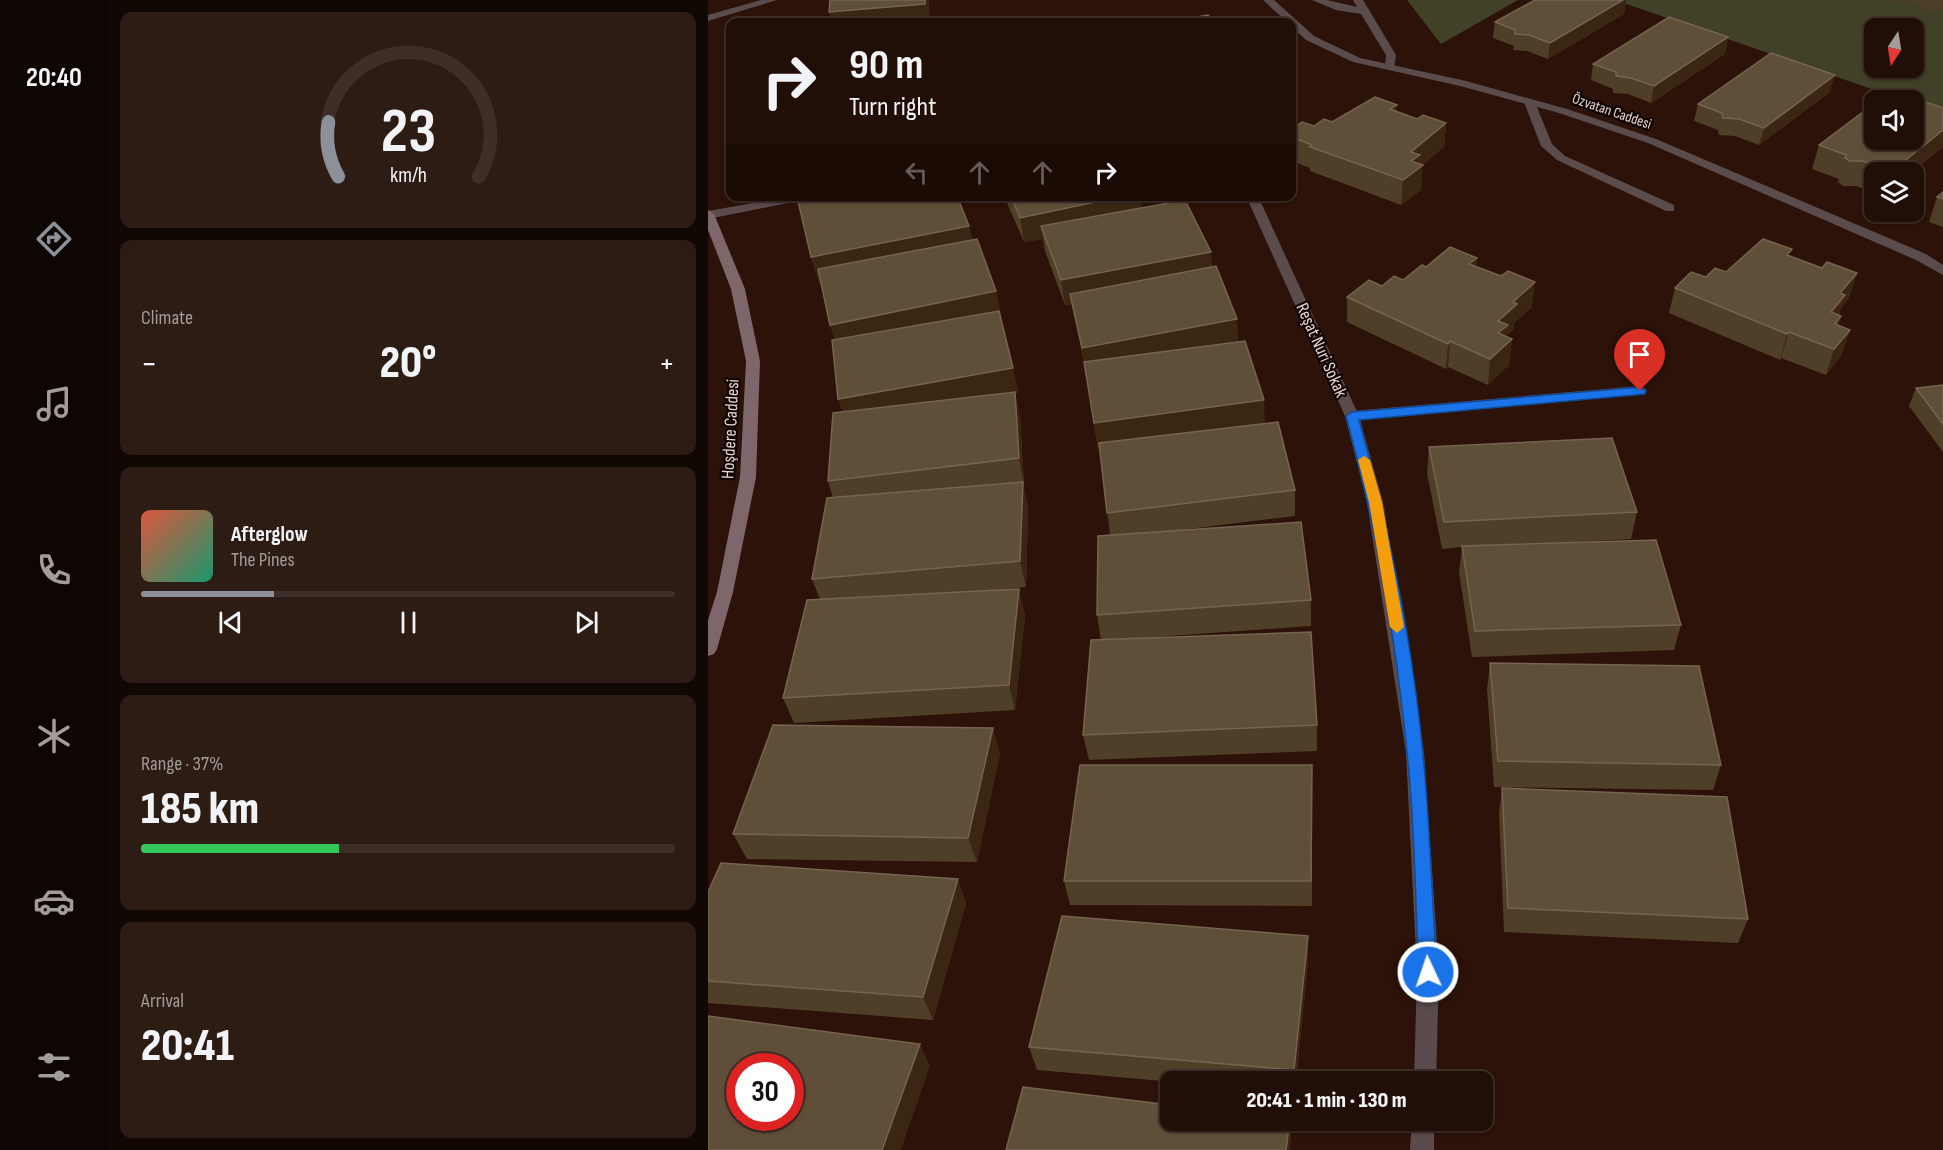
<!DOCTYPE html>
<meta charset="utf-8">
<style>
:root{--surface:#210e06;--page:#2d1c14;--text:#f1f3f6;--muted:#a29c9b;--line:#3e2e28;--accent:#8c9099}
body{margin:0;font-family:"Sofia Sans Condensed",sans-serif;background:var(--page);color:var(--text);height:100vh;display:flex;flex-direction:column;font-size:22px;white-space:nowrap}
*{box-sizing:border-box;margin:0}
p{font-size:20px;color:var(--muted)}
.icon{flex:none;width:33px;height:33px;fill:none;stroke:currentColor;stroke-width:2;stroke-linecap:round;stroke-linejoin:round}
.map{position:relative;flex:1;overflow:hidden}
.sheet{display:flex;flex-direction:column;gap:12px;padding:12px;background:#120803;width:600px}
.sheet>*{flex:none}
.hud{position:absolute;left:18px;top:18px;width:570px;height:183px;border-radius:12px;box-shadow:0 2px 4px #0004,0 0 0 2px var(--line);background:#210e06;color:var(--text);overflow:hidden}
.needle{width:39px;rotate:192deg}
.tools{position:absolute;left:1156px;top:18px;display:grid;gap:12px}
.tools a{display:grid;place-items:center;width:60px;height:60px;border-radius:12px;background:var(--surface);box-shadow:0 2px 4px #0004,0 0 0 2px var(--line);font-size:30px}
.speed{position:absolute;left:18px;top:1053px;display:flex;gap:12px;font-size:30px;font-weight:700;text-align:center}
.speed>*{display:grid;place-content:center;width:78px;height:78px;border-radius:50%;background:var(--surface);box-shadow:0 2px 4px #0004,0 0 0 2px var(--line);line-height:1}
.speed .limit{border:9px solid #d22;background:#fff;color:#111}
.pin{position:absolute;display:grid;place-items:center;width:51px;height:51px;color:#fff;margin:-62px -26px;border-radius:50% 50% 50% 0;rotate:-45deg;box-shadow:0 0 6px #0007}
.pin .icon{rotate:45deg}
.me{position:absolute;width:66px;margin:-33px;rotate:357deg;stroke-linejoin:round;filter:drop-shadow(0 0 4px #0008)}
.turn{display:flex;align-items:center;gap:21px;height:126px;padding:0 24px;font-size:27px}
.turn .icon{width:78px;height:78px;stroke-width:2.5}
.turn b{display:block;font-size:42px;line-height:51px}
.lanes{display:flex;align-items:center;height:57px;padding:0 24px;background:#0003;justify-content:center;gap:30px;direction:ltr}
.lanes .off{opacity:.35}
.big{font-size:45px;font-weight:800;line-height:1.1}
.sheet .widget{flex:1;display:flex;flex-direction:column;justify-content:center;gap:9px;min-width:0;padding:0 21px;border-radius:12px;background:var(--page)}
.sheet .dial{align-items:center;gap:0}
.dial svg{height:156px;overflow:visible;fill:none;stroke:var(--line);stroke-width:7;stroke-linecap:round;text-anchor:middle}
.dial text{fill:var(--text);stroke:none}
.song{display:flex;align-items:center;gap:18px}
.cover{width:72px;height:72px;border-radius:9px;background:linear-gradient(135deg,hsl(10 70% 55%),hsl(160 70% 35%))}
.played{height:6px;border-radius:3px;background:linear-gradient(90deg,var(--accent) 25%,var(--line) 25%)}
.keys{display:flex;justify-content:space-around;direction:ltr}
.heat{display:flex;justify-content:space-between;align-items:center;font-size:33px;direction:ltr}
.charge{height:9px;border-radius:4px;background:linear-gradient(90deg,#34c759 37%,var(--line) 0)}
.trip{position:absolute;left:452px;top:1071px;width:333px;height:60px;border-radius:12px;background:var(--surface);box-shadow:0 2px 4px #0004,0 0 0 2px var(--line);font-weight:800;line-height:60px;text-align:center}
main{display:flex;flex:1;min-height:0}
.tab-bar{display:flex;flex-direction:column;width:108px;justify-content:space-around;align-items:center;background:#0d0602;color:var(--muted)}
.tab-bar .icon{width:42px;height:42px}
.tab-bar .current{color:var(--accent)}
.tab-bar b{font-size:27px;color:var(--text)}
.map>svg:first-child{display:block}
.forest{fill:#404126;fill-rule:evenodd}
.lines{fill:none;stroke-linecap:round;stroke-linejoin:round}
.service{fill:#5a4b4d;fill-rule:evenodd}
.minor{fill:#5a4b4d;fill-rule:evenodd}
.tertiary{fill:#5a4b4d;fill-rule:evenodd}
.secondary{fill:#7e676a;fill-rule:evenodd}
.wall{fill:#4f3e28}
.shaded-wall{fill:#3a2613}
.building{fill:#5f4f39;stroke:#756451;stroke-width:1.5;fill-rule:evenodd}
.route{fill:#1a73e8;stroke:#114b97;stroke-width:1.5}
.slow{fill:#f59e0b}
.labels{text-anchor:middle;stroke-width:4.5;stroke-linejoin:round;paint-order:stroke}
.far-street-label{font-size:15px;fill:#e9d6ce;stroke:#0d0402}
.street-label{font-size:18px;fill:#e9d6ce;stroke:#0d0402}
</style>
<main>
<nav class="tab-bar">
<b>20:40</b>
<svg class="icon current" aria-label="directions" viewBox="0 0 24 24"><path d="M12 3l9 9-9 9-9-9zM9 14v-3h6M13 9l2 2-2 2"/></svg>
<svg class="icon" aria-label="music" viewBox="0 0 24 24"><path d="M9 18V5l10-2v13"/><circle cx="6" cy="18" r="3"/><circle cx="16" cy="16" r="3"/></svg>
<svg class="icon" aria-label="phone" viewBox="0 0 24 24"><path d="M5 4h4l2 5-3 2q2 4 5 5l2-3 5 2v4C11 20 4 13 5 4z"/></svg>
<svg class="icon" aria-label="climate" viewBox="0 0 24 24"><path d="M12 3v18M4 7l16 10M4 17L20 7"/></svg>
<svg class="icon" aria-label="car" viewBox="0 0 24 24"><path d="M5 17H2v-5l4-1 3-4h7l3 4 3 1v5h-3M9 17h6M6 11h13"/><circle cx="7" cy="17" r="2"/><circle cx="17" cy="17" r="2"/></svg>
<svg class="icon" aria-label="filters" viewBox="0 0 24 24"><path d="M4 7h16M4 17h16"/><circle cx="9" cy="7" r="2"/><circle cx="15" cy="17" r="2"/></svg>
</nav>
<section class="sheet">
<div class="widget dial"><svg viewBox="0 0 100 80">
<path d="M14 69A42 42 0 1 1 86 69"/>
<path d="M14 69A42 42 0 0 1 9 41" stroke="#8c9099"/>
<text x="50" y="56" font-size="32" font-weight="700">23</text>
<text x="50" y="72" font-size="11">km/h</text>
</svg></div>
<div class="widget"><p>Climate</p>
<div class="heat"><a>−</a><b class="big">20°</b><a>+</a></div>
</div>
<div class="widget">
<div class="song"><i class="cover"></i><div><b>Afterglow</b><p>The Pines</p></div></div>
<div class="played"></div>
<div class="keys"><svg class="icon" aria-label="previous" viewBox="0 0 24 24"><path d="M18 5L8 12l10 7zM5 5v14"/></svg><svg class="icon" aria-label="pause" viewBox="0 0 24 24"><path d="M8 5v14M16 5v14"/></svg><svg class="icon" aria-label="next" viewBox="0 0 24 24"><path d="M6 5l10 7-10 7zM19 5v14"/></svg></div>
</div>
<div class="widget"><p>Range · 37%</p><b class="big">185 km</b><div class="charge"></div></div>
<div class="widget"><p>Arrival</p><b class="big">20:41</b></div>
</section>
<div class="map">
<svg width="1235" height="1150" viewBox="0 0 1235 1150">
<rect width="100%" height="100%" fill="#2c1208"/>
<g class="forest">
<polygon points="699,0 810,0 733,44"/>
<path d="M907,0h328v114l-29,-14h-11zM1167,28h39v40h-39z"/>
</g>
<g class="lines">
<g class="service">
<polygon points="604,0 619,0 649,7 645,0 655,0 688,55 686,69 677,67 678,55 653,14 628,10"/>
<polygon points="818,100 826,100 844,144 857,156 966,205 966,211 958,211 849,160 833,146 816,102"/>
<polygon points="932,386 937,388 939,391 937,394 644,421 637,416 644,411"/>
</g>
<g class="minor">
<polygon points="555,0 566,0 606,36 652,58 758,81 859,109 948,139 1218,254 1235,265 1235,275 1208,260 940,143 851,113 752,86 645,62 598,40 584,27 584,22 579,22"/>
<polygon points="85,196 115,196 0,219 0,211"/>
<polygon points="538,196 550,196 651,416 675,502 716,753 731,972 728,1082 706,1082 709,972 698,753 659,502 637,416"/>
<polygon points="704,1120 726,1120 726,1150 702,1150"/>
</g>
<polygon class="tertiary" points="53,0 69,0 0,21 0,15"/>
<polygon class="secondary" points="0,210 6,214 37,289 52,361 48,477 25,592 9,649 6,654 0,656 0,620 9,592 32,477 38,361 23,289 0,230"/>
</g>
<g class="wall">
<polygon points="827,0 918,0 916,14 840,59 819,51 805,50 806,46 785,38 787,22"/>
<polygon points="1171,0 1235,0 1235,10 1221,11 1212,3"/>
<polygon points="1020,37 1017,54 943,103 920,94 905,93 905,89 883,80 885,64"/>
<polygon points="1122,92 1051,145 1027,136 1011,135 1010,130 986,121 990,104"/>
<polygon points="1235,108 1235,147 1204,172 1167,172 1167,193 1148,186 1135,186 1130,182 1131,179 1104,169 1111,145"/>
<polygon points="688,112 709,119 738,123 736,147 714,165 713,190 693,205 602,171 602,168 584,161 584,129"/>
<polygon points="1235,192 1235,227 1221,222 1229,197"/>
<polygon points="296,196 432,196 433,208 504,267 531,342 556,424 587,490 587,516 480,529 603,600 603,626 432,638 609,725 609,751 381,760 375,735 393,640 389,615 402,535 392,449 390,449 376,362 364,304 357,305 337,251 335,239 316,242"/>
<polygon points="261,226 264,240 288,291 293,317 292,317 305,368 310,394 307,394 312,418 316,484 315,484 320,508 318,587 274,591 311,589 317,615 307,710 86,723 75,698 112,599 104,579 125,498 120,481 134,412 127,339 122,325 113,282 111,282 103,257"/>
<polygon points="1082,256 1114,268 1149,273 1141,298 1133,308 1131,315 1133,316 1130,326 1142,330 1133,356 1118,375 1073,358 1072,360 961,313 967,288 998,277"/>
<polygon points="769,258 768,266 824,307 806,323 806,329 799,335 799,337 804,339 801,365 780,385 740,367 738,369 639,322 639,297 674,286 695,280 718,267"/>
<polygon points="1235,385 1235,452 1201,406 1208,388"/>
<polygon points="721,447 929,512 923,539 829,544 973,625 966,650 764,657 751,572 754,547 734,549 719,473"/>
<polygon points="782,663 1013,765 1005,790 786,787 779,689"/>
<polygon points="292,753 269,862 39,859 25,834"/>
<polygon points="604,765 604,906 362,905 356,881"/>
<polygon points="794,788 1040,919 1030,943 796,932 791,813"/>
<polygon points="0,892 258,903 225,1020 0,1003"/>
<polygon points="600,936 600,960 588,1082 466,1082 329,1070 321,1047"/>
</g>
<g class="shaded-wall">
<polygon points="217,0 221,0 222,22 124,22 121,12"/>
<polygon points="915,0 918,0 916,14 840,59 842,43"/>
<polygon points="1020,37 1017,54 943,103 946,86"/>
<polygon points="1127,75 1122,92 1051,145 1056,128"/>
<polygon points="689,105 688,129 682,109"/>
<polygon points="738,123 736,147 714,166 715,165 713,190 693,205 695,180 703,152"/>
<polygon points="1235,130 1235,147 1204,172 1183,172"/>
<polygon points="416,196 432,196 434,218 333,226 335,239 316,242 312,218"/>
<polygon points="261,226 266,251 111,282 103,257"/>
<polygon points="503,252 505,277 362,294 364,304 357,305 353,280"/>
<polygon points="769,258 766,283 761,264"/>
<polygon points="1149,273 1141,298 1133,308 1129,320 1123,312 1132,293"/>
<polygon points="827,282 824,307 806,323 806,329 799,335 798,345 804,339 801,365 780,385 782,359 790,321 805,302"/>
<polygon points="288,291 293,317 130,350 122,325"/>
<polygon points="1133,316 1125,341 1127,324"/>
<polygon points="529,319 531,345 378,374 374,348"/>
<polygon points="1142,330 1133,356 1118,375 1126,349"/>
<polygon points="1081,332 1073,358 1072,360 1079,334"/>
<polygon points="742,341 740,367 738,369 740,344"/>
<polygon points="305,368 310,394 307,394 312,418 316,484 311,458 138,425 130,399"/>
<polygon points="556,400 557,426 390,449 386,423"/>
<polygon points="315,482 320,508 318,587 312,561"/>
<polygon points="311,589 317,615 307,710 301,685"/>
<polygon points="285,728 292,753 269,862 260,838"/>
<polygon points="250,879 258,903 225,1020 215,997"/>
<polygon points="600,936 600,960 588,1082 586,1082 586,1070"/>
<polygon points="212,1044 222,1066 193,1150 174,1150"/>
<polygon points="583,1120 583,1141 582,1150 578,1150"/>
</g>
<g class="building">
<polygon points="122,0 217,0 217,4 121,12"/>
<polygon points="827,0 915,0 842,43 821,35 807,34 807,30 787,22"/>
<polygon points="500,15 506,22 458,22"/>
<polygon points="961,17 1020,37 946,86 923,78 908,76 908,72 885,64"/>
<polygon points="1063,53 1127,75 1056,128 1031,119 1015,118 1014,113 990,104"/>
<polygon points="1184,90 1235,108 1235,130 1183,172 1155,161 1142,161 1137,158 1138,155 1111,145 1167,103 1167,140 1206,140 1206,100 1170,100"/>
<polygon points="667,97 689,105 682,109 709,119 715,115 738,123 703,152 712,155 703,161 715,165 695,180 602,147 604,145 584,137 584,129 594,122 606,126 616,119 624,122"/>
<polygon points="1235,192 1235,199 1229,197"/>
<polygon points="117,196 249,196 261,226 103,257 90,201"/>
<polygon points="303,196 416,196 312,218"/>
<polygon points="477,200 503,252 353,280 333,226"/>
<polygon points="269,239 288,291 122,325 110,269"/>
<polygon points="1055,239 1084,249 1079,255 1114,268 1119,262 1149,273 1132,293 1137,295 1123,312 1133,316 1127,324 1142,330 1126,349 1081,332 1079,334 967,288 983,272 998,277 1007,268 1018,272"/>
<polygon points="742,247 769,258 761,264 793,276 800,271 827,282 805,302 809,304 790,321 800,325 790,333 804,339 782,359 742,341 740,344 639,297 661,280 674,286 686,276 695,280 714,265 718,267"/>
<polygon points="508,266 529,319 374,348 362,294"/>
<polygon points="291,311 305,368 130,399 124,340"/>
<polygon points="537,341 556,400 386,423 376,362"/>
<polygon points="1235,385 1235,424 1208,388"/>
<polygon points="307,392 311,458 120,481 125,413"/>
<polygon points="570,422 587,490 399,513 391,443"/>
<polygon points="904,438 929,512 736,522 721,447"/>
<polygon points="315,482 312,561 104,579 119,498"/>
<polygon points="593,522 603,600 389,615 390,536"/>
<polygon points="948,540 973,625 767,631 754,546"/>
<polygon points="311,589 301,685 75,698 99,600"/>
<polygon points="603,632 609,725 375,735 383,640"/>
<polygon points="782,663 991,666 1013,765 790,761"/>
<polygon points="65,725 285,728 260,838 25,834"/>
<polygon points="372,765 604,765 603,881 356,881"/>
<polygon points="794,788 1019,797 1040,919 800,908"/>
<polygon points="13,863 250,879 215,997 0,981 0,892"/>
<polygon points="354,916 600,936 586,1070 321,1047"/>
<path d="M0,1016l212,28 -38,106h-174zM32,1066h50v52h-50z"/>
<polygon points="315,1087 462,1105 462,1120 582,1120 578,1150 298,1150"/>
</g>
<path class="route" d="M932,387l6,4 -1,3 -286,26c30,108 53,221 64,334 7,72 9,145 14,218l-3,5 -6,3 -6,-3 -3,-5c-4,-73 -4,-147 -12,-219 -11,-114 -31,-227 -61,-337l6,-4z"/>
<polygon class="slow" points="656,456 662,460 674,502 696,627 689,633 682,627 661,502 650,460"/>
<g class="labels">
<g class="far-street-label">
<text transform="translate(904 111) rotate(19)" y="5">Özvatan Caddesi</text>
</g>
<g class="street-label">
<text transform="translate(614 350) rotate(66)" y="6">Reşat Nuri Sokak</text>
<text transform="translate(22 429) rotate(-87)" y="6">Hoşdere Caddesi</text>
</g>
</g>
</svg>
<div class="tools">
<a><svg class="needle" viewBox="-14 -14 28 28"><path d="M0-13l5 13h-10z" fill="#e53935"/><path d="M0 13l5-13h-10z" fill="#a29c9b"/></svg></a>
<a><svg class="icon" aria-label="sound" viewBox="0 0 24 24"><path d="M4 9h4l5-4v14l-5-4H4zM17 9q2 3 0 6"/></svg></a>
<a><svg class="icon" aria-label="layers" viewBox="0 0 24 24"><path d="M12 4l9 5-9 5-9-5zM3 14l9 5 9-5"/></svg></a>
</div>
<div class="speed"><div class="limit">30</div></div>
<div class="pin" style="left:932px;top:391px;background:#d93025"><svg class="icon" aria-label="arrive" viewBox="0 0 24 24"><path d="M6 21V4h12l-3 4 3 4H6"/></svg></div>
<svg class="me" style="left:720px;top:972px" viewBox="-20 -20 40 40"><circle r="17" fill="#1a73e8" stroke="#fff" stroke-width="3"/><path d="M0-11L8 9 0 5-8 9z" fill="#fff"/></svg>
<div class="trip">20:41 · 1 min · 130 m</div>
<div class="hud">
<div class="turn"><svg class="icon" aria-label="right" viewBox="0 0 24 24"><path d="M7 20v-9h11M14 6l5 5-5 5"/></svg><div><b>90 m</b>Turn right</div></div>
<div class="lanes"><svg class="icon off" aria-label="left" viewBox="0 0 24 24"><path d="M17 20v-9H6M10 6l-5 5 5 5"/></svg><svg class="icon off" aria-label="ahead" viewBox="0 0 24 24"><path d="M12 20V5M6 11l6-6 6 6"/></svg><svg class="icon off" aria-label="ahead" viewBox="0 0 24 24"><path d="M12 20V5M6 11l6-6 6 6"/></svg><svg class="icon" aria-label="right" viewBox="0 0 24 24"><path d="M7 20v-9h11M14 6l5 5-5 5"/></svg></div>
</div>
</div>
</main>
